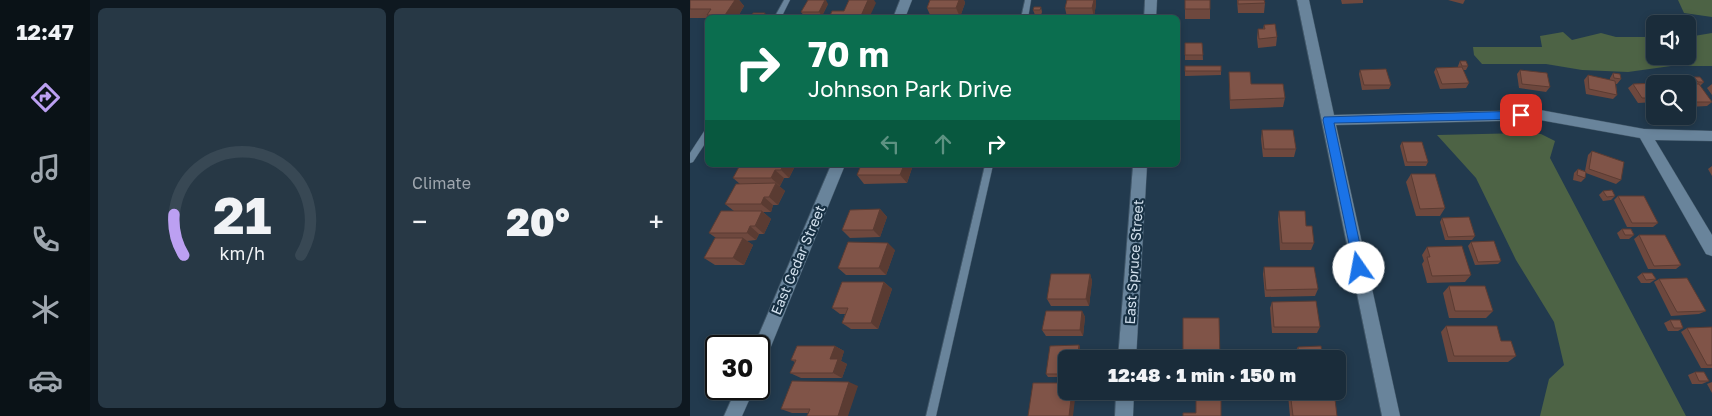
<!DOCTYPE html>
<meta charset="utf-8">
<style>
:root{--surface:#1a2c3a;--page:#273845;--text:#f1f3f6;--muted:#9fa7af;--line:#384854;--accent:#bca0f2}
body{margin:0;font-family:"Golos Text",sans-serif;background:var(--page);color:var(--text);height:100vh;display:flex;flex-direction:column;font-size:19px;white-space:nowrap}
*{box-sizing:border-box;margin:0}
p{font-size:16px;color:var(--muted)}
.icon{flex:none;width:28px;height:28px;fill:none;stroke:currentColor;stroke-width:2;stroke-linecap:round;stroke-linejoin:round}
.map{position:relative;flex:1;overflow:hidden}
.details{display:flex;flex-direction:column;gap:8px;padding:8px;background:#0e1820;width:600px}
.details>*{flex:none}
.guide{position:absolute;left:15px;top:15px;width:475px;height:152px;border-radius:8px;box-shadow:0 2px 8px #0003,0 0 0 1px var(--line);background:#0b6e4f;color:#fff;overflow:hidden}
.controls{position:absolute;left:956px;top:15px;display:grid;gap:10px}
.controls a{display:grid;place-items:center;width:50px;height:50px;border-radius:8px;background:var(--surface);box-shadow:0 2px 8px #0003,0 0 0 1px var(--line);font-size:25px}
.speed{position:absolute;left:15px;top:335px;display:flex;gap:10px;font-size:25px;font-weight:700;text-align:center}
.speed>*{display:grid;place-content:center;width:65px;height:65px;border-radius:50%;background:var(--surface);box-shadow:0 2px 8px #0003,0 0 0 1px var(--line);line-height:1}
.speed .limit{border:2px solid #111;border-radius:8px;background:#fff;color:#111}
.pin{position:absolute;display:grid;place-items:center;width:42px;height:42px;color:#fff;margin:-21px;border-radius:10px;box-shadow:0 2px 8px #0006}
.me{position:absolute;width:55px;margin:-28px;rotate:348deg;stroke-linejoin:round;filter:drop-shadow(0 0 4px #0008)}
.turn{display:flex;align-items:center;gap:18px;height:105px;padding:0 20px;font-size:22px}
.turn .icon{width:65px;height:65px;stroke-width:2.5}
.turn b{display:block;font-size:35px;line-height:42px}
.lanes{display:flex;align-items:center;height:48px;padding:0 20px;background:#0003;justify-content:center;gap:25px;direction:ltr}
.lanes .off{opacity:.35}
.big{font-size:38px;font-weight:800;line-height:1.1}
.details .card{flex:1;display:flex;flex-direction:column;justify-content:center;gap:8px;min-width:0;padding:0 18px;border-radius:8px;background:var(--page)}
.details .dial{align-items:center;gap:0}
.dial svg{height:130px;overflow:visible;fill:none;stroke:var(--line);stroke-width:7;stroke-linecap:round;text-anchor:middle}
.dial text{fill:var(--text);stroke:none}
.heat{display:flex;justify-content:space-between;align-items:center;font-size:28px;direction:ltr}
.details .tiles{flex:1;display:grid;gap:8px;grid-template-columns:repeat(2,1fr)}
.trip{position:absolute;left:368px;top:350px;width:288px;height:50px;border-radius:8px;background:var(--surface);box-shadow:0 2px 8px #0003,0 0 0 1px var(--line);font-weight:800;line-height:50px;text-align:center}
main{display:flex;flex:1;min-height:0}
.tabs{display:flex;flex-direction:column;width:90px;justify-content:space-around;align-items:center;background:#0a1217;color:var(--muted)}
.tabs .icon{width:35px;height:35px}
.tabs .active{color:var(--accent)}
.tabs b{font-size:22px;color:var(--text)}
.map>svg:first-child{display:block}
.green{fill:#4d6345}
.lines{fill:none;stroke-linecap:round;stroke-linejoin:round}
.lane-casing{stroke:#415667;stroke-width:1}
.street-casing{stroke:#415667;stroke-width:1}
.lane{fill:#69849b;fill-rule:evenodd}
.street{fill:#69849b;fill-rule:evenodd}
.wall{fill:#6e483e}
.shaded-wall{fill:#5a3b32}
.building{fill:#805448;stroke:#5a3b32}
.route{fill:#1a73e8;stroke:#114b97}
.labels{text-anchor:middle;stroke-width:4.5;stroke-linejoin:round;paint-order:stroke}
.street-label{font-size:14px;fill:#d2e0ed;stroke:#173043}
</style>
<main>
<nav class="tabs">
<b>12:47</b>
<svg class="icon active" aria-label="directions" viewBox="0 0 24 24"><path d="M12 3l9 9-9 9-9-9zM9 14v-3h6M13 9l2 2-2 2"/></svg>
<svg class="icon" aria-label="music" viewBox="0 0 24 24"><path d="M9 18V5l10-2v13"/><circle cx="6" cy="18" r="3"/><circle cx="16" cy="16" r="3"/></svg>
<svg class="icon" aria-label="phone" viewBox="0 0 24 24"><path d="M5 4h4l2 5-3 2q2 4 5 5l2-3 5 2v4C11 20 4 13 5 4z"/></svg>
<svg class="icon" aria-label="climate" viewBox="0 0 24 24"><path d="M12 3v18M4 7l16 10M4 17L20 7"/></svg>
<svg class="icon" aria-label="car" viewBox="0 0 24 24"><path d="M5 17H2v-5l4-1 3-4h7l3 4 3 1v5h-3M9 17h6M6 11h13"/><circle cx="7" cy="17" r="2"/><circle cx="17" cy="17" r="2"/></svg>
</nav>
<section class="details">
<div class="tiles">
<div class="card dial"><svg viewBox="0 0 100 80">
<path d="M14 69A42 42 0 1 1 86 69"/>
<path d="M14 69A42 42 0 0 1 8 44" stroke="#bca0f2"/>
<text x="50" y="56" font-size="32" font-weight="700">21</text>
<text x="50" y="72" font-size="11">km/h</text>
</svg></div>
<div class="card"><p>Climate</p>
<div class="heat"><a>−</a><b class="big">20°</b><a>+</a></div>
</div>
</div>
</section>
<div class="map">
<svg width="1022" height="416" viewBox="0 0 1022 416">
<rect width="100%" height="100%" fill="#223a4e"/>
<g class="green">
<polygon points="988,0 1022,0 1022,17 994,13"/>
<polygon points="873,32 882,40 911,33 926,37 965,37 965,56 998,56 998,37 1022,33 1022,66 981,66 938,72 892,70 856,64 792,64 784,55 783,47 852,47 850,36"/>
<polygon points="837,133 851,134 865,141 860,158 996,416 850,416 859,379 874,365 864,322 826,260 786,178 747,135"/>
</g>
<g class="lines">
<g class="lane-casing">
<g id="lane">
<polygon points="94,0 100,0 91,18 84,18"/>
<polygon points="335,0 341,0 338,18 331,18"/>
<polygon points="18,129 18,139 3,162 0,163 0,153 15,130"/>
<polygon points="295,165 303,165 246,416 236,416"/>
</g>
</g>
<g class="street-casing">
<g id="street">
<polygon points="210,0 222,0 215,18 203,18"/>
<polygon points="455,0 467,0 466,18 454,18"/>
<polygon points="607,0 619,0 644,115 850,110 954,129 1022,131 1022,141 965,140 1022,235 1022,256 1016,254 950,138 850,120 646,125 710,416 692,416"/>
<polygon points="141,165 155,165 75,361 69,364 69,346 64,346"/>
<polygon points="443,165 457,165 446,359 428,359"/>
<polygon points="46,389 64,389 52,416 34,416"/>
<polygon points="426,391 444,391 443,416 425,416"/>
</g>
</g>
<use href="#lane" class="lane"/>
<use href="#street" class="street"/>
</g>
<g class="wall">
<polygon points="0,0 49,0 54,6 47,18 0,18"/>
<polygon points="240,0 274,0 275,3 270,17 241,17 237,8"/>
<rect x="495" y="0" width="25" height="19"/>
<polygon points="547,0 574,0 575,3 574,13 548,13"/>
<polygon points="651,0 673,0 673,3 652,4"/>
<polygon points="758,0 775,0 773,4"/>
<polygon points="138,4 132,16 115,17 111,12"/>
<polygon points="406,4 404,17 377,17 375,8"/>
<polygon points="351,7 352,12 351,15 345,15 343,10"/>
<polygon points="574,25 587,37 586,46 568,48 567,38 568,29 573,29"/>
<polygon points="495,43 512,43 513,60 495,60"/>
<polygon points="770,61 778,66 776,70 773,70 779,83 776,88 750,89 744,72 746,68 768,67 768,66"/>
<polygon points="495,66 531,71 531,75 495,76"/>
<polygon points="670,70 701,85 699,89 672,90 669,74"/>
<polygon points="830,70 860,87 856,92 829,88 827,74"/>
<polygon points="539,72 561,84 595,98 593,107 540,109 539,81"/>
<polygon points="923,73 931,79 927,84 926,84 927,95 923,99 896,94 894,80 898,75 920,80 920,78"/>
<polygon points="964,75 974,80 971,84 965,84 965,102 948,103 938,88 943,84 962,83 960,80"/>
<polygon points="1004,77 1014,82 1010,86 1022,102 1017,106 998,107 998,84 1002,84 1000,82"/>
<polygon points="1022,84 1022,95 1017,88"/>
<polygon points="572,130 606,149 604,157 573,157 571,139"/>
<polygon points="712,142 738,162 736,166 715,166 710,146"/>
<polygon points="902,151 931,180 926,184 896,173 895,178 891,182 883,180 884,173 888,169 895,171 898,155"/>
<polygon points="171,165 223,165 217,183 174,184 167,175"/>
<polygon points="105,166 99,178 94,178 90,186 89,186 95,191 88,205 83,205 81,212 73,212 81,219 74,234 69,234 66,240 57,241 63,245 54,265 25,265 14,258 26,238 19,233 44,211 35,204 50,184 43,178"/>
<polygon points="1022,166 1022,176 1018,169"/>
<polygon points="721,174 755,208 750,216 726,216 716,182"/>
<polygon points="913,191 925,196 921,200 913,201 909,195"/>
<polygon points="928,196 968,223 963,227 937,227 924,200"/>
<polygon points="190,209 197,217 190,237 160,238 152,230"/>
<polygon points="589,211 616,226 624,243 621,250 590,250 588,219"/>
<polygon points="752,218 785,236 782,240 755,240 750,222"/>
<polygon points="932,229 944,235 939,239 930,239 927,233"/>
<polygon points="949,235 991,265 986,269 958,269 944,239"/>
<polygon points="781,242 811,261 808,264 785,265 778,246"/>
<polygon points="737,247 781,275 775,282 737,283 732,264 734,261 732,255"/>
<polygon points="205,250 196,275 156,275 148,268"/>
<polygon points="574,267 628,289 625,296 575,297 573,274"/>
<polygon points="952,273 966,279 960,283 951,283 947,277"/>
<polygon points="400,274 402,281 399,306 361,306 357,299"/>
<polygon points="969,279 1016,311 1009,314 981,316 964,282"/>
<polygon points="194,282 202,289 188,329 161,329 152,323 155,314 150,314 142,308"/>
<polygon points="759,286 803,311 796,318 759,318 753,293"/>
<polygon points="582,302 630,327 627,333 582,333 580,308"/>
<polygon points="392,311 395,317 393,336 356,336 352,330"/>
<polygon points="980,320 993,328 988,331 978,331 974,323"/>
<polygon points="756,326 811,341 826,356 818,362 758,362 751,332"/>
<polygon points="1022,327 1022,368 1011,368 991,332 997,328"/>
<polygon points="389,345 390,348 376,359 376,377 358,377 356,374"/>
<polygon points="145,346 154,351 151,361 157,364 152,378 111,378 100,373 105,362 101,360"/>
<polygon points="608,347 633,359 608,359 606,350"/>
<polygon points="1005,372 1019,381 1012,384 1002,384 998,375"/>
<polygon points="1022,382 1022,393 1017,384"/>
<polygon points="168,386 118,413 102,413 91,409"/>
<polygon points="600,391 647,416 600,416 598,395"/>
</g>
<g class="shaded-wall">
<polygon points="45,0 49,0 54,6 47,18 37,18 35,15"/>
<polygon points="135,0 136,0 138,4 132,16 129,12"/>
<polygon points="178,0 184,0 186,3 179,18 170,18"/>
<polygon points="269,0 274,0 275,3 270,17 266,8"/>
<polygon points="404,0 406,0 406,4 404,17 402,8"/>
<polygon points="75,13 79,18 72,18"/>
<polygon points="93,165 104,165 105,166 99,178 91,170"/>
<polygon points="214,165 223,165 217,183 210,175"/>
<polygon points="85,170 94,178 90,186 81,178"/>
<polygon points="86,183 95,191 88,205 79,197"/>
<polygon points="74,197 83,205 81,212 71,204"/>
<polygon points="190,209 197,217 190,237 183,230"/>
<polygon points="72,211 81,219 74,234 65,226"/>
<polygon points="60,226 69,234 66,240 57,233"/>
<polygon points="53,238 63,245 54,265 43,258"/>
<polygon points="198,243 205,250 196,275 189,268"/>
<polygon points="400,274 402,281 399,306 396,299"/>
<polygon points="194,282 202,289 188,329 181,323"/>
<polygon points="392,311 395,317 393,336 390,330"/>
<polygon points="389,345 390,348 389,359 387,359"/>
<polygon points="145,346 154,351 151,361 157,364 152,378 143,373 140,359"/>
<polygon points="159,382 168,386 158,416 148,416"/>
<polygon points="382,391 386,391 383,416 379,416"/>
</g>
<g class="building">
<polygon points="0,0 45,0 35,15 17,15 21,9 0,9"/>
<polygon points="118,0 135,0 129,12 111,12"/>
<polygon points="159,0 178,0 170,18 139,18 142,11 154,11"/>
<polygon points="240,0 269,0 266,8 237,8"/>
<polygon points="377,0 404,0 402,8 375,8"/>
<rect x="495" y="0" width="25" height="9"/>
<polygon points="548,0 574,0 575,3 548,4"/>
<polygon points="344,7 351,7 350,10 343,10"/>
<polygon points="63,13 75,13 72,18 61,18"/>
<polygon points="585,24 587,37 569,39 568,29 575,29 574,25"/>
<polygon points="495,43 512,43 513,55 495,55"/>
<polygon points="770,61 776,61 778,66 772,66"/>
<rect x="495" y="66" width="36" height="5"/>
<polygon points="772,67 779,83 752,84 746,68"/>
<polygon points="696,69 701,85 674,85 670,70"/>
<polygon points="830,70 857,73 860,87 832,84"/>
<polygon points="539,72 560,72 561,84 593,84 595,98 540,100"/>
<polygon points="923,73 930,74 931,79 924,78"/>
<polygon points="898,75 925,81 927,95 899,89"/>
<polygon points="964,75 970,75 974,80 968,80"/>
<polygon points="1004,77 1010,77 1014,82 1008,82"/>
<polygon points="969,83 969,84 965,84 965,98 952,98 943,84"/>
<polygon points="998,84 1009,84 1022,102 998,102"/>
<polygon points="572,130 603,130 606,149 574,149"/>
<polygon points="712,142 732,142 738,162 717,162"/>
<polygon points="902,151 934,162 931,180 899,169"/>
<polygon points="50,165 93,165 91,170 85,170 81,178 43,178"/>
<polygon points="171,165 214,165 210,175 167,175"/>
<polygon points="888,169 896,172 895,178 887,175"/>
<polygon points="721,174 745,174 755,208 730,209"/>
<polygon points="86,183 79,197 74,197 71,204 35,204 46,184"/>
<polygon points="922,190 925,196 917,197 913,191"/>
<polygon points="928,196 954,196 968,223 942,223"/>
<polygon points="190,209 183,230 152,230 160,210"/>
<polygon points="31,211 72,211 65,226 60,226 57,233 19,233"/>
<polygon points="589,211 615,211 616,226 622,226 624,243 592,243"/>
<polygon points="779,217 785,236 758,237 752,218"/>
<polygon points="932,229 941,229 944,235 935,235"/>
<polygon points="949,235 975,235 991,265 964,266"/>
<polygon points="25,238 53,238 43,258 14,258"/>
<polygon points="804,241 811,261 788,262 781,242"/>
<polygon points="158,242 198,243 189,268 148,268"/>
<polygon points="772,246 781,275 742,276 737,257 740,257 737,247"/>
<polygon points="574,267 624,267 628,289 576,290"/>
<polygon points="952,273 962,273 966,279 956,280"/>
<polygon points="361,274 400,274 396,299 357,299"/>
<polygon points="997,278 1016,311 987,312 969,279"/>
<polygon points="152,282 194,282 181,323 152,323 158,308 142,308"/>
<polygon points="759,286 795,286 803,311 765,311"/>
<polygon points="626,301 630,327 584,327 582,302"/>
<polygon points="356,311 392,311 390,330 352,330"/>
<polygon points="493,318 529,318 530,359 493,359"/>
<polygon points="980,320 990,320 993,328 984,328"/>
<polygon points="756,326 807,326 811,341 821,341 826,356 764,356"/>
<polygon points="1022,327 1022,365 1017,365 997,328"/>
<polygon points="389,345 387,359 376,359 376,374 356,374 360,346"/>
<polygon points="107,346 145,346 140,359 148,359 143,373 100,373 106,360 101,360"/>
<polygon points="631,346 633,359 609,359 608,347"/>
<polygon points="1005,372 1014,372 1019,381 1009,381"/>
<polygon points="102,381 159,382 148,416 117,416 120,409 91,409"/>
<polygon points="343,383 376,383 376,391 382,391 379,416 338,416"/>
<polygon points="600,391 644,391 647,416 603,416"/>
<polygon points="506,399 531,399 531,416 493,416 493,413 506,413"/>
</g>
<polygon class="route" points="831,111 836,115 831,119 644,123 675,268 674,272 669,273 665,272 633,120 634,117"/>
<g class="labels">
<g class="street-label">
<text transform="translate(108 260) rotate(-67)" y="5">East Cedar Street</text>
<text transform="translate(444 262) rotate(-86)" y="5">East Spruce Street</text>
</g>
</g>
</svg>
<div class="controls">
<a><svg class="icon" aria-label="sound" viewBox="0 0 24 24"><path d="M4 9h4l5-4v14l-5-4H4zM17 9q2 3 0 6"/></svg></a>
<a><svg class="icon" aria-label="search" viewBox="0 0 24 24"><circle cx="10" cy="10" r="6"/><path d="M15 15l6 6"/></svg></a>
</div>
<div class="speed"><div class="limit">30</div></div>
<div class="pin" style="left:831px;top:115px;background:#d93025"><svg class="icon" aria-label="arrive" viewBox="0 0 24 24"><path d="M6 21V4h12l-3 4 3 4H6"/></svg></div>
<svg class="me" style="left:669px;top:268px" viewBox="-20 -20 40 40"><circle r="19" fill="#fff"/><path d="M0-13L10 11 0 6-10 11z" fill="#1a73e8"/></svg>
<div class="trip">12:48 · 1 min · 150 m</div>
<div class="guide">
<div class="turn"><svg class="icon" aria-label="right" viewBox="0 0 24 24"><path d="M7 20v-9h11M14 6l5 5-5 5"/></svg><div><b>70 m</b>Johnson Park Drive</div></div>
<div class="lanes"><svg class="icon off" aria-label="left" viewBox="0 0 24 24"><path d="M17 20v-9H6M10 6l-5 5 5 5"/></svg><svg class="icon off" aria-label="ahead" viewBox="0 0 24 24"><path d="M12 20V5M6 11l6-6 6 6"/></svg><svg class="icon" aria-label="right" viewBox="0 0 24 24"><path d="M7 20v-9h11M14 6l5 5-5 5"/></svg></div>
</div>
</div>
</main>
